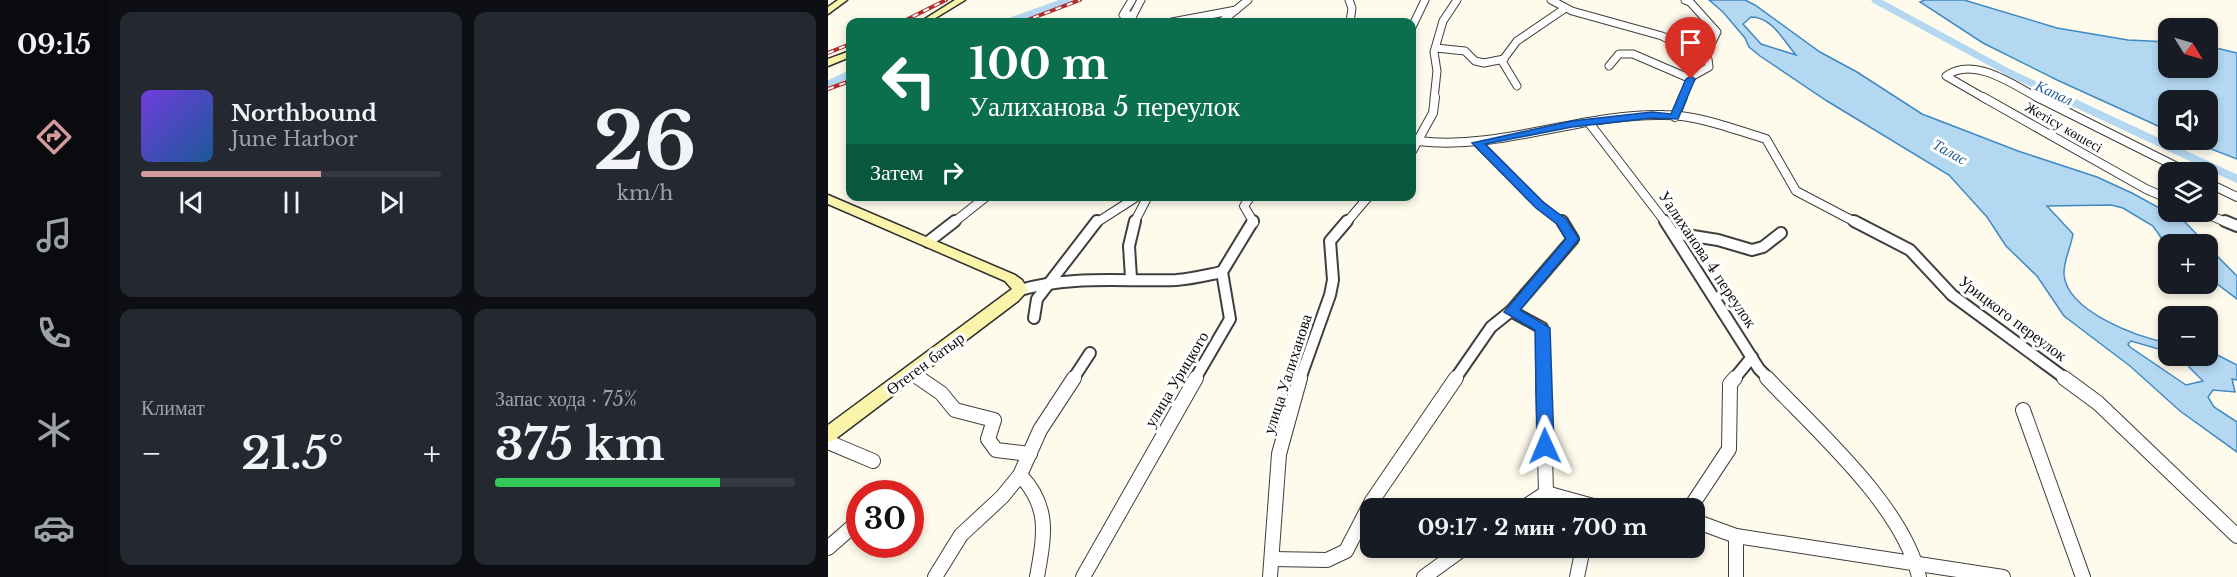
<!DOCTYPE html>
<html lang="ru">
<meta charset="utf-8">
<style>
:root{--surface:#171b24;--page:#242831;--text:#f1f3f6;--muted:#9ea1a6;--line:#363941;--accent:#d59a9c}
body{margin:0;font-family:"Libre Baskerville",serif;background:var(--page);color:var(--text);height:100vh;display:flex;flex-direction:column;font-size:22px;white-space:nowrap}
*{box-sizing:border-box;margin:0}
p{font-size:20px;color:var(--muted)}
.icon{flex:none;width:33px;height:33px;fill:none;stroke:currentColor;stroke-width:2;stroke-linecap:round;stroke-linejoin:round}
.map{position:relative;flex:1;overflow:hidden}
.sheet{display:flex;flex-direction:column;gap:12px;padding:12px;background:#0d0f14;width:720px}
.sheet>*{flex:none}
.guide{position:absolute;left:18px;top:18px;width:570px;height:183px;border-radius:12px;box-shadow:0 3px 9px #0003;background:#0b6e4f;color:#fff;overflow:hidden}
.needle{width:39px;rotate:127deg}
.buttons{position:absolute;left:1330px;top:18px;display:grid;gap:12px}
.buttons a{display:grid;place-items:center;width:60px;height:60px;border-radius:12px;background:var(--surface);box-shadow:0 3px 9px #0003;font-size:30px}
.speed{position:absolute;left:18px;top:480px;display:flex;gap:12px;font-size:30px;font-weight:700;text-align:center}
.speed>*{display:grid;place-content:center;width:78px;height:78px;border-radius:50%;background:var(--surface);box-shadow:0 3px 9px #0003;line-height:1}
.speed .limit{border:9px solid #d22;background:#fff;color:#111}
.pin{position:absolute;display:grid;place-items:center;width:51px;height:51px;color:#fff;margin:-62px -26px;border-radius:50% 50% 50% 0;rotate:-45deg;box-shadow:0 0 6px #0007}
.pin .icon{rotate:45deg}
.me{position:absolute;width:66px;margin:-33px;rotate:359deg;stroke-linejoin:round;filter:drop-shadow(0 0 4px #0008)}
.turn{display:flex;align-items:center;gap:21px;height:126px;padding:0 24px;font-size:27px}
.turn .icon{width:78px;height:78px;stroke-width:2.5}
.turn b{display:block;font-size:42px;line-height:51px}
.then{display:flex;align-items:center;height:57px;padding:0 24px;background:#0003;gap:12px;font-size:22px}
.big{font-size:45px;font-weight:800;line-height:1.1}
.sheet .card{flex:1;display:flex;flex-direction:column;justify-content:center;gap:9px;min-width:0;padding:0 21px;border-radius:12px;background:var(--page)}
.sheet .dial{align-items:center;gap:0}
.dial b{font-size:78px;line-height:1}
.song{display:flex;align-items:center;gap:18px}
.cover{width:72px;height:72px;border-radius:9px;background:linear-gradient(135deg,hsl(260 70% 55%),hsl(210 70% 35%))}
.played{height:6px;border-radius:3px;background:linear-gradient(90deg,var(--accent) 60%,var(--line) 60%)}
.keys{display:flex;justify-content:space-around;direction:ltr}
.heat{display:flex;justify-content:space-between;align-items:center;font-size:33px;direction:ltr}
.charge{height:9px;border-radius:4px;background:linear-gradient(90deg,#34c759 75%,var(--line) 0)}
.sheet .tiles{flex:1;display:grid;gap:12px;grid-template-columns:repeat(2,1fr)}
.trip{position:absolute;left:532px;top:498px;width:345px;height:60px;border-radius:12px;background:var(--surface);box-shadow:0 3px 9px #0003;font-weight:800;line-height:60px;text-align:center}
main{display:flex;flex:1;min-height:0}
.tabs{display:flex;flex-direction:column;width:108px;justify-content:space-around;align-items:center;background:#090b0e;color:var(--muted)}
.tabs .icon{width:42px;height:42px}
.tabs .current{color:var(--accent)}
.tabs b{font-size:27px;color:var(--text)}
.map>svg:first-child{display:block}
.water{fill:#b4d8f2;stroke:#408ac4;stroke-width:1.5;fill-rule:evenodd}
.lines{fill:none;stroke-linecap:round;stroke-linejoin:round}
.canal-far1{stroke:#b4d8f2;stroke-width:7}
.canal{stroke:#b4d8f2;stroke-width:8}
.street-far3-casing{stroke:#3f3f3f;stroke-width:9}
.street-far2-casing{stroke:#3f3f3f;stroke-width:10}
.street-far1-casing{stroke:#3f3f3f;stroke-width:14}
.street-casing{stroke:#3f3f3f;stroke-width:16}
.secondary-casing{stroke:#2e2e2e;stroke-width:3}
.street-far3{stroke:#fff;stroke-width:7}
.street-far2{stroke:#fff;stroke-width:8}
.street-far1{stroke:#fff;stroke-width:10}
.street{stroke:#fff;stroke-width:14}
.secondary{fill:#faf4ab;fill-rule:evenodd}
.rail-casing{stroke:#b32d2f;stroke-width:4}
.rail{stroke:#fff;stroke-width:2;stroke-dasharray:6;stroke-linecap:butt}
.route{fill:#1a73e8;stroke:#114b97;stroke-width:1.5}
.labels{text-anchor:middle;stroke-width:6;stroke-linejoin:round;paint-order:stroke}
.far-street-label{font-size:14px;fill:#0c0c0c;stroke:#fff}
.far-water-label{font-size:15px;font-style:italic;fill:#1e5d95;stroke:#fff}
.street-label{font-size:16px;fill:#0c0c0c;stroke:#fff}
</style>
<main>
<nav class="tabs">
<b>09:15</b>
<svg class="icon current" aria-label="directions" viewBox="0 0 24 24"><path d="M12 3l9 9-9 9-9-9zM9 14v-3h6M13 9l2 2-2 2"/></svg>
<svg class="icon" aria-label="music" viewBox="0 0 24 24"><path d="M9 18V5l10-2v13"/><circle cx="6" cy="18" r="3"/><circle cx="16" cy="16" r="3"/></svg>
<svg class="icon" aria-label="phone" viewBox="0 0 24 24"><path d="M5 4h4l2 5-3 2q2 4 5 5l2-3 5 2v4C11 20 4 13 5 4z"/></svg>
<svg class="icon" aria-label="climate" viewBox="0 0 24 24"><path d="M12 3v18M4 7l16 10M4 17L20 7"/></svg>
<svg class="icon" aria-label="car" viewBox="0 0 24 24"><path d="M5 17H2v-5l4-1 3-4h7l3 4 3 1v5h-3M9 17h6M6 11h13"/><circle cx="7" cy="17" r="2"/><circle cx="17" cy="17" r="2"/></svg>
</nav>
<section class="sheet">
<div class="tiles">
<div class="card">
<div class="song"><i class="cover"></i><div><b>Northbound</b><p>June Harbor</p></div></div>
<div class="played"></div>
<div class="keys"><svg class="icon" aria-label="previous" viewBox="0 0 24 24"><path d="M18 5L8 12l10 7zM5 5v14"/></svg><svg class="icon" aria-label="pause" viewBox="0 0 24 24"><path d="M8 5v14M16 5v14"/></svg><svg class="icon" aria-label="next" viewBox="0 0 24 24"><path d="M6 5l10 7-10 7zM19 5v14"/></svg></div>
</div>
<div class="card dial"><b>26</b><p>km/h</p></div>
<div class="card"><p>Климат</p>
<div class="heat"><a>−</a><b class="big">21.5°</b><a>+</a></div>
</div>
<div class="card"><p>Запас хода · 75%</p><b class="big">375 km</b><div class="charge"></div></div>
</div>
</section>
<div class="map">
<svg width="1409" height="577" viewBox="0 0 1409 577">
<rect width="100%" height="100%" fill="#fefbec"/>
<g class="water">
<path d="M881,0h36l10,5 65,47 37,20 65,42 96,37 79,26 35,16 53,29 21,22h-37v5l-16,-23 -30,-18 -12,-3 -64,1 26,28c-2,13 -10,28 -9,41 4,37 73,62 105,68v9l-38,-11 -3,3 2,3 56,38 17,-4 -14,-14v-8l-9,-3h28v-6l29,15v15l-5,-1 3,13 -22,-2 -5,7 6,10 23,15v30l-57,-41 -50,-45 -66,-50 -27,-40 -31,-30 -19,-29 -38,-42 -122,-74 -67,-45 -11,-9 -4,-9 -22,-26zM923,17c22,0 33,25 45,38l-35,-11 -18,-20z"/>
<polygon points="1097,0 1136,0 1229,28 1300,40 1341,42 1341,68 1380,68 1380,46 1409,53 1409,159 1360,140 1380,140 1380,100 1341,100 1341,131 1229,80 1155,43 1092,2"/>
<polygon points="1380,247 1409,276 1409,299 1380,277"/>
</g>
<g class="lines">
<g class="canal-far1">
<polyline points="1047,0 1180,72 1237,99"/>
<polyline points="180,22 241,0"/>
<polyline points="0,84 22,74"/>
</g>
<polyline class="canal" points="1234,97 1409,179"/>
<g class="street-far3-casing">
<g id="street-far3">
<polyline points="304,0 295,15 305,15"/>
<polyline points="521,0 524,8 522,22"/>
<polyline points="723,0 744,11 834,36 880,59 881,67 863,77 854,99"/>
<polyline points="857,0 862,2 889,32 884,42 870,52"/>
<polyline points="302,21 313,0"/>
<polyline points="344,22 408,10"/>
<polyline points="393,22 420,0"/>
<polyline points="584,27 597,0"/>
<polyline points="608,48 637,51 647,61 656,63 676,59"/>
<polyline points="781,66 791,54 805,54 863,79"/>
<polyline points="689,86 674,61 689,41 736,9"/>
<polyline points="606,99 609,71 606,52 615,21 629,0"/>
<path d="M1158,99l-40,-23c28,-21 69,10 94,23"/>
</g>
</g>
<g class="street-far2-casing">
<g id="street-far2">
<polyline points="1155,97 1318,189 1341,199"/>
<polyline points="1209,97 1359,172"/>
<polyline points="847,117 855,97"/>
<polyline points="762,124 838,223"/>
<path d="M590,141c83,10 162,-28 246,-26 35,0 69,14 102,24l30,52 61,32"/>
<polyline points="650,143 712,205 735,223"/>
<polyline points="584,151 605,113 607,97"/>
<polyline points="1380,183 1409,197"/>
<polyline points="423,196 416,206 426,223"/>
<polyline points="1374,212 1400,223"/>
<polyline points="125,223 159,196"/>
<polyline points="268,223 310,196"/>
<polyline points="306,223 320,196"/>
<polyline points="518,223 541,196"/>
</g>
</g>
<g class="street-far1-casing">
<g id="street-far1">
<polyline points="837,221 931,369 941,379"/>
<polyline points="1026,221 1082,250 1124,295 1238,379"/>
<polyline points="1397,221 1409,226"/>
<polyline points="846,233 890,240 924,250 935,247 953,233"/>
<polyline points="100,242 127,221"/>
<polyline points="303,278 301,246 307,221"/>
<path d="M192,290c52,-15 103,-8 156,-10 15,-1 31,-5 46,-8"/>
<polyline points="683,311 714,328 715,379"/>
<polyline points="206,318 209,299 269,221"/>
<polyline points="84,373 93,379"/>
<polyline points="245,379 262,353"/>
<polyline points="367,379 402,319 394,272 425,221"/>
<polyline points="472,379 502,295 505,280 502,241 519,221"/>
<polyline points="627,379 663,327 683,311 745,239 734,221"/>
<polyline points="906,379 924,357"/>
</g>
</g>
<g class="street-casing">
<g id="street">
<polyline points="91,378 113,393 127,410 166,420 160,439 168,450 202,454"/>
<path d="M939,378c50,53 136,128 152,199"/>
<polyline points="1236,378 1270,403 1409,536"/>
<polyline points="1195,410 1255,577"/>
<polyline points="0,442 45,461"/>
<path d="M192,475c31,32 24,62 17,102"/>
<polyline points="718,493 765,506 786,508"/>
<polyline points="695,508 718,493 715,378"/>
<polyline points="862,508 901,449 902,384 907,378"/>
<polyline points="867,521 908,536 1175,577"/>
<polyline points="908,536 908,577"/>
<polyline points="0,548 32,520"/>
<polyline points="445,559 499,560 518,551 544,501 628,378"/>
<polyline points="107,577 133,535 174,497 192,475 212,430 246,378"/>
<polyline points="255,577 368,378"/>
<polyline points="442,577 451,454 472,378"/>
<polyline points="596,577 636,548"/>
<polyline points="749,577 755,548"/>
</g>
</g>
<g class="secondary-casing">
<g id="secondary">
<polygon points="10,0 19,0 0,14 0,7"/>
<polygon points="127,0 137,0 101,22 92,22"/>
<polygon points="22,51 22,57 0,66 0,59"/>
<polygon points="0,195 187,275 194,280 200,290 190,301 6,440 0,442 0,425 184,289 177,281 0,204"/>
</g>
</g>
<use href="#street-far3" class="street-far3"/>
<use href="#street-far2" class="street-far2"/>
<use href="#street-far1" class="street-far1"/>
<use href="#street" class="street"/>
<use href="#secondary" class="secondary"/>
<g class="rail-casing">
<g id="rail">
<polyline points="74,22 118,0"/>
<polyline points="194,22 252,0"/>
<polyline points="0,53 22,44"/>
<polyline points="0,89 22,81"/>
</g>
</g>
<use href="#rail" class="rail"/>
</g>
<polygon class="route" points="863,76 867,79 850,119 824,118 744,127 657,144 716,203 738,219 751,239 692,310 722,328 726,446 723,450 711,450 709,446 707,330 676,312 738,239 729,224 708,208 644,143 744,121 824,112 843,114 858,79"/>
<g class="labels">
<g class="far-street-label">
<text transform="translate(1236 127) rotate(30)" y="5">Жетісу көшесі</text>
</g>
<g class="far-water-label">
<text transform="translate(1226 93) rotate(25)" y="5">Капал</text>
<text transform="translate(1122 152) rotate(29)" y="5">Талас</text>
</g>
<g class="street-label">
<text transform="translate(880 259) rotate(56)" y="6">Уалиханова 4 переулок</text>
<text transform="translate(1185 318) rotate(37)" y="6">Урицкого переулок</text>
<text transform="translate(97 363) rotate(-37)" y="6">Өтеген батыр</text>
<text transform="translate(459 374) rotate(-72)" y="6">улица Уалиханова</text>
<text transform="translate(348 379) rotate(-59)" y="6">улица Урицкого</text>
</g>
</g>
</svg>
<div class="buttons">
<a><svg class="needle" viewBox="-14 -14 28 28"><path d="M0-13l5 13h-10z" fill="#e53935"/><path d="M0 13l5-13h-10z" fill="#9ea1a6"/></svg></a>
<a><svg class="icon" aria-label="sound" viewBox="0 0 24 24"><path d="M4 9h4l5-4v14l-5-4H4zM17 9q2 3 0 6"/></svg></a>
<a><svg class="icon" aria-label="layers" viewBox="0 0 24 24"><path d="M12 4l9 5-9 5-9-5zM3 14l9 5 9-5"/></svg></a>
<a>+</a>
<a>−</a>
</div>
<div class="speed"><div class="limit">30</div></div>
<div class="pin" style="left:863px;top:79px;background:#d93025"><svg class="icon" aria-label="arrive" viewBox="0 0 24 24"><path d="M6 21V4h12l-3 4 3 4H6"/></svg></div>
<svg class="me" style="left:717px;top:446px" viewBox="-20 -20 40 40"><path d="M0-17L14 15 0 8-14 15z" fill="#1a73e8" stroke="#fff" stroke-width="4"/></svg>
<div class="trip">09:17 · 2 мин · 700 m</div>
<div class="guide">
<div class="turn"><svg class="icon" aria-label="left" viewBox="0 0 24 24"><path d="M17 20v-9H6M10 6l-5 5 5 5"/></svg><div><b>100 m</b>Уалиханова 5 переулок</div></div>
<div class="then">Затем<svg class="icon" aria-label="right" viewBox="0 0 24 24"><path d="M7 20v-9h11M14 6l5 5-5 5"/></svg></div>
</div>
</div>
</main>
